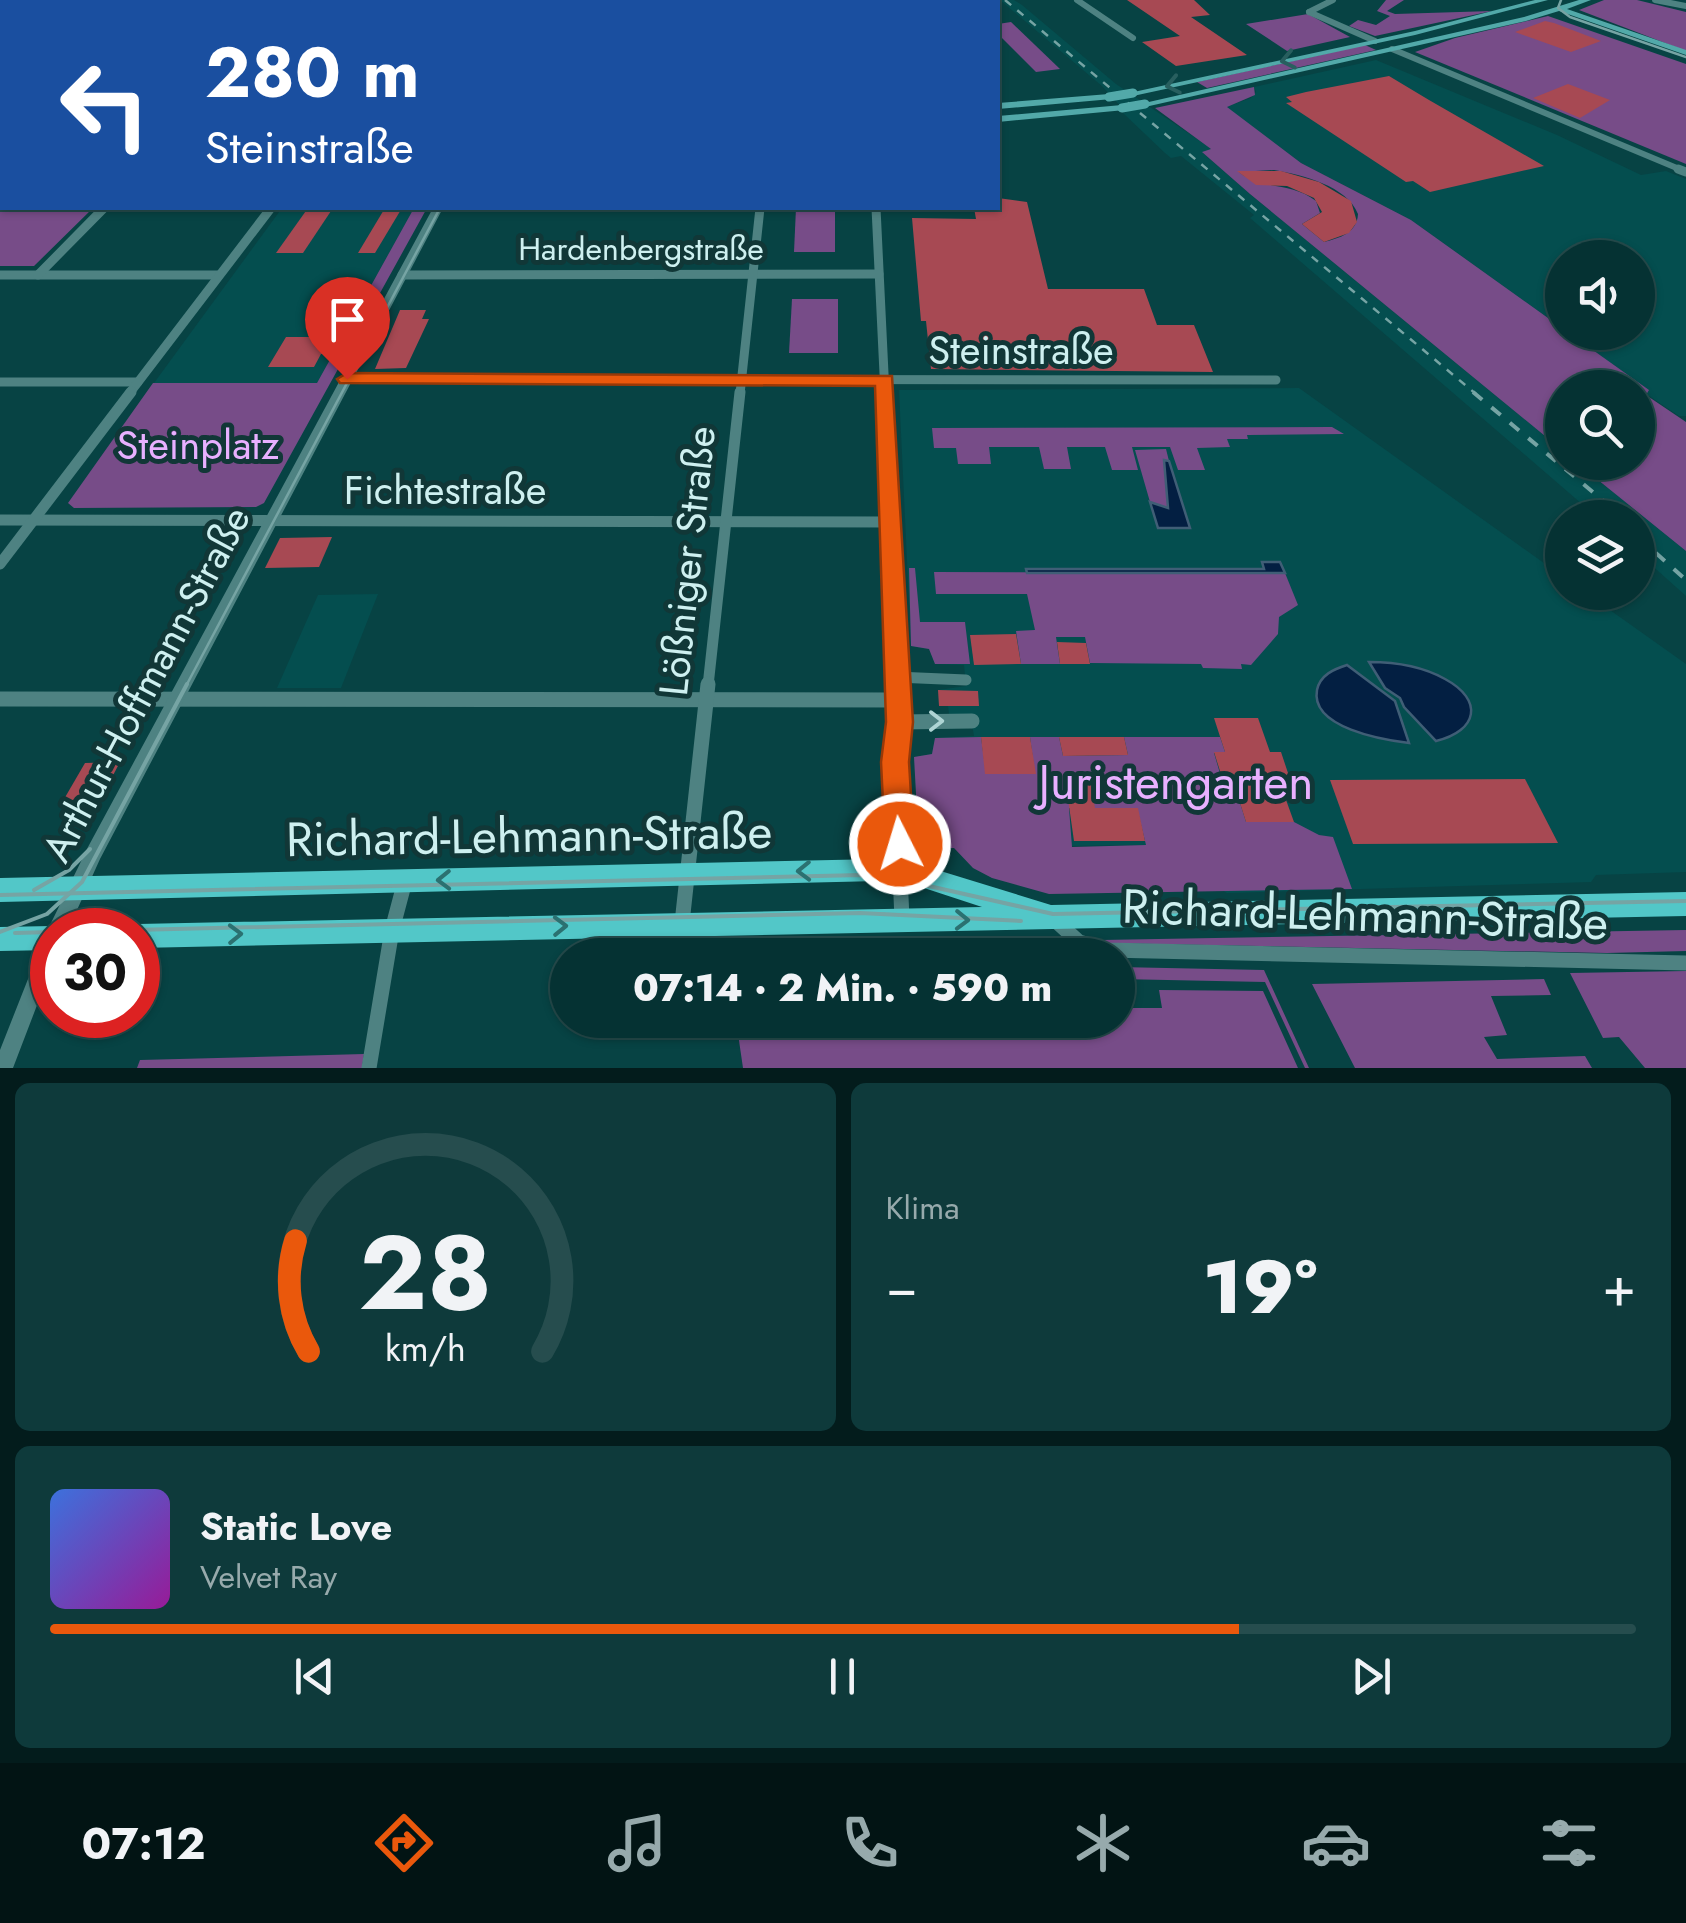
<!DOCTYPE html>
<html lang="de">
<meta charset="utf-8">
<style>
:root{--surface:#053233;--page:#0e3a3b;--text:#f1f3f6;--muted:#97aaac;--line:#264d4e;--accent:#ea580c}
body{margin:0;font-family:Jost,sans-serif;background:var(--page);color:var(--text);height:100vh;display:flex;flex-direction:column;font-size:38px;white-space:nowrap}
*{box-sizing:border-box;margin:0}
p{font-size:32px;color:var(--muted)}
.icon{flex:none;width:55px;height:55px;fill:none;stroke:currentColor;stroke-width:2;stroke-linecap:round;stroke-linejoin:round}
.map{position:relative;height:1068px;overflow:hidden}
.drawer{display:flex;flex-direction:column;gap:15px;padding:15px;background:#031c1c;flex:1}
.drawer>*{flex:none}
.banner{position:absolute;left:0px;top:0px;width:1000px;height:210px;box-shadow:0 2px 8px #0004,0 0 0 2px var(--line);background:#1a4fa0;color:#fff;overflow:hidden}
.tools{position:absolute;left:1545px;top:240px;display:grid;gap:20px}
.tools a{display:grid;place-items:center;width:110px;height:110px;border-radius:50%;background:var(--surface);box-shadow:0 2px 8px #0004,0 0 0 2px var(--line);font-size:50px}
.speed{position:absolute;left:30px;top:908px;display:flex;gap:20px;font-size:50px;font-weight:700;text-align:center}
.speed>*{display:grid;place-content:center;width:130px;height:130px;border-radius:50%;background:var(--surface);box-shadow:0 2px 8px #0004,0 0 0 2px var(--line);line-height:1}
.speed .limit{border:15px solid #d22;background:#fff;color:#111}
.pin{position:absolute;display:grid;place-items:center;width:85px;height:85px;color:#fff;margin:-102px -42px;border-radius:50% 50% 50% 0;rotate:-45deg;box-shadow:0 0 10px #0007}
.pin .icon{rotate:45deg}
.me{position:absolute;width:110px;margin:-55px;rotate:355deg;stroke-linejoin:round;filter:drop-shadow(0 0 8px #0008)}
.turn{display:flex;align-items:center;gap:35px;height:210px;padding:0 40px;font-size:45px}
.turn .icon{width:130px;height:130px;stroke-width:2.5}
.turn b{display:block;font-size:70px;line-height:85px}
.big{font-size:75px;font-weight:800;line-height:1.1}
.drawer .widget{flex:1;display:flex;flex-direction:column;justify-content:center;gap:15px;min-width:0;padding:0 35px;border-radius:15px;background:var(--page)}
.drawer .dial{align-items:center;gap:0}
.dial svg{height:260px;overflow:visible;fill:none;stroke:var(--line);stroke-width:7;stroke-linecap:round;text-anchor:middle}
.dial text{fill:var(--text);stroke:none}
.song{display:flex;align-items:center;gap:30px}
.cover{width:120px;height:120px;border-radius:15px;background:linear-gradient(135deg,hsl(220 70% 55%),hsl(300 70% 35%))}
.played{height:10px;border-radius:5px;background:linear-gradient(90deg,var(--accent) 75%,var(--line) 75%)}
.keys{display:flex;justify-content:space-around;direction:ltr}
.heat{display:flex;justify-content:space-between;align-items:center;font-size:55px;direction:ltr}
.drawer .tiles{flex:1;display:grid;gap:15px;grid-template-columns:1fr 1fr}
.widget:last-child{grid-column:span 2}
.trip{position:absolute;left:550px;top:938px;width:585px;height:100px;border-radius:50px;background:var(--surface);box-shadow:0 2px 8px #0004,0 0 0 2px var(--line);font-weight:800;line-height:100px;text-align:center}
.dock{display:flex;height:160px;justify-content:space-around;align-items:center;background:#021414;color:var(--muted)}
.dock .icon{width:70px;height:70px}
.dock .current{color:var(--accent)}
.dock b{font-size:45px;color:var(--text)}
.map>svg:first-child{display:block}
.built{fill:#044e4f}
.green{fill:#774c88;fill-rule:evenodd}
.water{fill:#031f42;stroke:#405e76;stroke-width:2.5}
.building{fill:#a74953}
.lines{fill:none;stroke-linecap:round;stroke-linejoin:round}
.minor-far3{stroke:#4e8282;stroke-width:6}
.minor-far2{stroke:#4e8282;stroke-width:9}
.minor-far1{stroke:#4e8282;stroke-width:11}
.minor{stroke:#4e8282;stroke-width:15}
.tertiary{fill:#4e8282;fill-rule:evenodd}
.secondary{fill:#52a9a9;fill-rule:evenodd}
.primary{fill:#52c7c8;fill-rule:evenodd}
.tram-far1{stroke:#76a4a4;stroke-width:2.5}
.tram{stroke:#76a4a4;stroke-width:4}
.rail-far1{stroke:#76a4a4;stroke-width:2.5;stroke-dasharray:8 8;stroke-linecap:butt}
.rail{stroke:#76a4a4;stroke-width:4;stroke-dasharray:12 12;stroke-linecap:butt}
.secondary-bridge{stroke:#52a9a9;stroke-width:9}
.oneway{stroke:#285f5f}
.oneway2{stroke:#aed4d4}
.oneway3{stroke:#2b7171}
.route{fill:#ea580c;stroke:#983908;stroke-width:2.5}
.labels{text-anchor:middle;stroke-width:10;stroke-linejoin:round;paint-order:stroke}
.far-street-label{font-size:32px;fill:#cef0f0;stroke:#113737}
.street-label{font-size:40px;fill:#cef0f0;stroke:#113737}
.park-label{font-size:40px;fill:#e8b0ff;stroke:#113737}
.near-park-label{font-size:48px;fill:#e8b0ff;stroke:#113737}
.near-street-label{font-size:48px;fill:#cef0f0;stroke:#113737}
</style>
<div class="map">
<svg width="1686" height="1068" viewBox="0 0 1686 1068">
<rect width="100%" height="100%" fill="#074344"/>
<g class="built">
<polygon points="1000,0 1014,0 1022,5 1116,84 1206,145 1212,150 1203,153 1251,195 1562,450 1562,462 1577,463 1686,551 1686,596 1638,553 1638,518 1597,517 1250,218 1254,215 1181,156 1171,158 1165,153 1123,113 1126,112 1102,86"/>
<polygon points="1376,60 1557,135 1641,175 1666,171 1686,179 1686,416 1679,416 1646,394 1648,390 1569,333 1638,332 1638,258 1562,258 1562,328 1411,220 1301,163 1226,107 1251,98 1256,92 1254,87"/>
<polygon points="282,208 414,208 317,383 154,383"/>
<polygon points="1299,388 1562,576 1562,592 1586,593 1686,664 1686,872 1596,875 1591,882 1227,893 1146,845 919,848 914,757 932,754 935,738 974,736 970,714 949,714 948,706 939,706 938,690 966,686 964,665 935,664 929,649 911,646 899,390"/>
<polygon points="378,594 341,688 277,688 318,595"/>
</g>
<g class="green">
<polygon points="1386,0 1404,0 1387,11 1395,14 1492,11 1375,36 1349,26 1358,20 1376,25 1390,16 1377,11"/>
<polygon points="1604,0 1637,0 1686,12 1686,51 1579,10"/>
<polygon points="1308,14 1350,37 1287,51 1246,24"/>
<polygon points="1548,16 1686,64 1686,164 1415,52 1455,38"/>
<polygon points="1011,22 1060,69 1036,72 998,34 998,24"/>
<polygon points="1365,45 1376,50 1207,88 1197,82"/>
<path d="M1254,87l1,8 -28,12 74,56 110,57 151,108v4l7,1 80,57 -3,5 40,27v129l-109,-88 61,-1v-74h-76v62l-312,-256 -48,-42 9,-3 -56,-41zM1274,170c29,5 73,16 84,44 -1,19 -18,24 -34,28l-22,-18 18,-11 -4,-12c-25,-20 -55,-10 -77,-29z"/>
<polygon points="0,194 2,208 93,208 34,266 0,266"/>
<polygon points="414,208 427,208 264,503 256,507 74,508 68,503 153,383 317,383"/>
<polygon points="796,208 835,208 835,252 794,252"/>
<polygon points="792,299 838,299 838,353 789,353"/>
<polygon points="1332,427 1344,434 1247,435 1248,439 1227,439 1230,447 1197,448 1205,470 1178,470 1170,447 1132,447 1138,470 1112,470 1105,447 1067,447 1071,469 1044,469 1039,447 989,447 991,464 958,464 956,448 934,448 932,428"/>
<polygon points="1166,449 1169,461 1164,461 1168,509 1150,502 1135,450"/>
<polygon points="909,568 915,568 920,622 965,622 970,664 935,664 929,649 911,646"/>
<polygon points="934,572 1285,573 1298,605 1279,617 1278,634 1251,665 1241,664 1242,669 1203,668 1201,664 1090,663 1085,637 1056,637 1060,664 1021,664 1016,631 1035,630 1027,594 936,594"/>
<path d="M981,737l5,37h49l-5,-37h29l4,19 65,-1 -4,-18h96l5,15 -11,1 10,34h11l11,35h48l25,13 14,2 19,52 -303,5 -57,-16 -19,-10 -19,-20h-35l-5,-91 18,-3 3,-16zM1069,808h68l9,37 -74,2z"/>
<polygon points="1686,930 1686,951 1607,953 1102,943 1101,940"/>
<polygon points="1036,943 1054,955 729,955 728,947"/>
<polygon points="1118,967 1264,970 1309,1068 1305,1068 1265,982 1118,979"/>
<polygon points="1686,971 1686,1068 1645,1068 1619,1037 1603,1038 1570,973"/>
<polygon points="1544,979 1551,995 1491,996 1507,1035 1484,1037 1497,1059 1585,1056 1592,1068 1355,1068 1312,984"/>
<polygon points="1118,989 1128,989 1132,1008 1162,1008 1159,990 1263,991 1298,1068 743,1068 736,1020 1118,1020"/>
<polygon points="364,1054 362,1068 137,1068 140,1060"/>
</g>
<g class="water">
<polygon points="1164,460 1169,461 1190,528 1158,528 1150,502 1168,508"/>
<polygon points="1262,562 1280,562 1285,573 1027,573 1026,569 1264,569"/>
<path d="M1369,662c26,0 53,4 76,17 39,21 33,52 -9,62l-32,-34 -4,-9 -15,-10z"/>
<path d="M1347,665l48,36 14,42c-25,-3 -99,-15 -92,-53 3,-15 17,-21 30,-25z"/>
</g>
<g class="building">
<polygon points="1127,0 1194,0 1210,15 1191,17 1247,55 1176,66 1142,42 1180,36"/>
<polygon points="1545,21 1554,23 1601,41 1571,52 1515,32"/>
<polygon points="1389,76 1429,100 1544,166 1430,192 1413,181 1406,182 1286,103 1292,102 1286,97 1306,92"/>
<polygon points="1568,84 1610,100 1580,118 1533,98"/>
<polygon points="1237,171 1281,171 1319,182 1351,201 1357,222 1349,233 1324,242 1302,224 1322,212 1314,198 1287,186 1256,185"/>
<polygon points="998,198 1027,202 1048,289 1144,289 1157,325 1194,325 1213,372 931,369 926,321 921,321 912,218 976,219 974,208 998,208"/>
<polygon points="308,208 333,208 303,253 276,253"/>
<polygon points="385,208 402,208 375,253 358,253"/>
<polygon points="400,310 426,310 422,319 429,319 406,368 375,369"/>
<polygon points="286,337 342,337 332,354 321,354 314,367 268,367"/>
<polygon points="332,537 319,567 265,568 280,538"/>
<polygon points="1016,634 1021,664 974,665 970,635"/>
<polygon points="1057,642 1086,643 1090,664 1060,664"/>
<polygon points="938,690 978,691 979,706 939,706"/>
<polygon points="1214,718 1258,718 1270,752 1281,752 1292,785 1281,786 1294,822 1246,822 1235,787 1225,787 1214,752 1225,752"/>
<polygon points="981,737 1030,737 1036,774 985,774"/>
<polygon points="1059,737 1124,737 1128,755 1063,756"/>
<polygon points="120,762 97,806 60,806 85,763"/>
<polygon points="1065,778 1090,778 1095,808 1138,808 1145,841 1074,841"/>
<polygon points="1525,779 1558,843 1353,844 1330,780"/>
</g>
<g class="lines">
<g class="minor-far3">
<polyline points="1077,0 1133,38"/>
<polyline points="1655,0 1686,6"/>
<polyline points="98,2 104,0"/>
<polyline points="1309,12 1375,41"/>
<polyline points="1309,12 1333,0"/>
<polyline points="1392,49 1684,171"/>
</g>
<g class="minor-far2">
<polyline points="1678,169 1686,172"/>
<polyline points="876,208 885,394"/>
<polyline points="0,275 219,275"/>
<polyline points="38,275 104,208"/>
<polyline points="402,275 879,274"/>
<polyline points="347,379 1276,380"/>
<polyline points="0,382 138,382"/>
<polyline points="129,394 271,208"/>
<polyline points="740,394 760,208"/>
</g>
<g class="minor-far1">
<polyline points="885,392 898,686"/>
<polyline points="0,520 890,522"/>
<polyline points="0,564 131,392"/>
<polyline points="896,677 966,680"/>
<polyline points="708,686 740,392"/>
</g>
<g class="minor">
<polyline points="898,684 900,722 895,762 902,919"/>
<polyline points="0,699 898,700"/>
<polyline points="900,722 972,721"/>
<polyline points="1056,921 1079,942 1108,950 1686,963"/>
<polyline points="682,923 708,684"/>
<polyline points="369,1068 392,930 405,881"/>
</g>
<g class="tertiary">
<polygon points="425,0 432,0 430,2 424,2"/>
<polygon points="548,0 554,0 553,2 547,2"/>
<polygon points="433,208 443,208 100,859 68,930 52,930 52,966 13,1068 0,1068 0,1050 45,936 50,934 49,930 51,923 88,847"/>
</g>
<g class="secondary">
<polygon points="1535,0 1548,0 1415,35 1133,96 1129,93 1415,31"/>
<polygon points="1579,0 1591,0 1567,9 1686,50 1686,55 1559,11 1526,21 1145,107 1140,104 1524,17"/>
<polygon points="1109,94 1113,97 1112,99 998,109 998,103"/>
<polygon points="1122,105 1125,106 1125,110 998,122 998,116"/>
<rect x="0" y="114" width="2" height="6"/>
<polygon points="2,152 2,159 0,160 0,153"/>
<polygon points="2,169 2,176 0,177 0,170"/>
</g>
<g class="primary">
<polygon points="879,859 921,865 1051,905 1686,892 1686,916 138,948 138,930 128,930 138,924 982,907 921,887 879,881 0,902 0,878"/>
<polygon points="52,926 61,930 52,930 52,950 0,951 0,927"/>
</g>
<g class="tram-far1">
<polyline points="1561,0 1558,8 1570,17 1686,57"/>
<polyline points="186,686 440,208"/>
</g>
<g class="tram">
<polyline points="34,890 69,870 90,849"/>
<polyline points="0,895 862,875 911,882 1053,914 1686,901"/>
<polyline points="133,930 860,913 1021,921"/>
<polyline points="0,932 47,914 82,882 187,684"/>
<polyline points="15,933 52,932"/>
</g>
<polyline class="rail-far1" points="1005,0 1476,394"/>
<g class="rail">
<polyline points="1473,392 1624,518"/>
<polyline points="1638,537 1686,580"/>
</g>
<g class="secondary-bridge">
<polyline points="1109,97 1133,93"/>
<polyline points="1122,108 1145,104"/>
</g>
</g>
<defs><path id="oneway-chevron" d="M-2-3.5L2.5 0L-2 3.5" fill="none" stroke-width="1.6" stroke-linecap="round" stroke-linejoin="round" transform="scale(2.5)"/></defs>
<g class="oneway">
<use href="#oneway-chevron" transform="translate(1288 60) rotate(168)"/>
<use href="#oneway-chevron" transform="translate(1173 85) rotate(168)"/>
</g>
<use class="oneway2" href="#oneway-chevron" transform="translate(936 721)"/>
<g class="oneway3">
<use href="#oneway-chevron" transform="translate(804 871) rotate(179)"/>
<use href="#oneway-chevron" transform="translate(444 880) rotate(179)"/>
<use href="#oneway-chevron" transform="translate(962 920) rotate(1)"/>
<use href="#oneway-chevron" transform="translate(560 926) rotate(-1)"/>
<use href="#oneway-chevron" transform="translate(235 934) rotate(-1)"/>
</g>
<polygon class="route" points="347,373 892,376 913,722 909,762 914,844 910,854 900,858 889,854 885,844 881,762 886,722 875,386 340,383 337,379"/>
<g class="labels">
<g class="far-street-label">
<text x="641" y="260">Hardenbergstraße</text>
</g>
<g class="street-label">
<text x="1021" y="364">Steinstraße</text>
<text x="445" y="504">Fichtestraße</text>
<text transform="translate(687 561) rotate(-84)" y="14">Lößniger Straße</text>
<text transform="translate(146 684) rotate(-62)" y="14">Arthur-Hoffmann-Straße</text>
</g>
<g class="park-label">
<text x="198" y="459">Steinplatz</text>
</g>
<g class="near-park-label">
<text x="1176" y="799">Juristengarten</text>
</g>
<g class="near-street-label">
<text transform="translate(529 835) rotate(-1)" y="17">Richard-Lehmann-Straße</text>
<text transform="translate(1365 914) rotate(2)" y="17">Richard-Lehmann-Straße</text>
</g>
</g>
</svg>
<div class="tools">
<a><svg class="icon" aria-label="sound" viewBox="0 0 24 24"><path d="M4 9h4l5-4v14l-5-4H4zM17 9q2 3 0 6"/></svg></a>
<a><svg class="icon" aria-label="search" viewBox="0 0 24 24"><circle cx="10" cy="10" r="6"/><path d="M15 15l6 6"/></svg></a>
<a><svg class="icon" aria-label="layers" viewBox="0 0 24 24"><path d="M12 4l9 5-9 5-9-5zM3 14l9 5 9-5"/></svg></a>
</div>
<div class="speed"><div class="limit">30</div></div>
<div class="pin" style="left:347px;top:379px;background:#d93025"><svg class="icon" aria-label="arrive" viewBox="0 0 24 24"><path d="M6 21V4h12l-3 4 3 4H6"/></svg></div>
<svg class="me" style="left:900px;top:844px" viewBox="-20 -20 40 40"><circle r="17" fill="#ea580c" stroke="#fff" stroke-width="3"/><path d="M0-11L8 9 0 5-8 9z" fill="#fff"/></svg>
<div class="trip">07:14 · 2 Min. · 590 m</div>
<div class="banner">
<div class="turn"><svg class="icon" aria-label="left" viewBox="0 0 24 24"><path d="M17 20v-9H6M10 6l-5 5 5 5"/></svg><div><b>280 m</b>Steinstraße</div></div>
</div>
</div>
<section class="drawer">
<div class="tiles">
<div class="widget dial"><svg viewBox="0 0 100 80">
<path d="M14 69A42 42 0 1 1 86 69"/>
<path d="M14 69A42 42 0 0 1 10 35" stroke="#ea580c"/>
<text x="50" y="56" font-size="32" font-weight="700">28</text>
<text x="50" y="72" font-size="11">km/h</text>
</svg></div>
<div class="widget"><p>Klima</p>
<div class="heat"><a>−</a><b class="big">19°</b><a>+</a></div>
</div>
<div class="widget">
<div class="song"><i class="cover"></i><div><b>Static Love</b><p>Velvet Ray</p></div></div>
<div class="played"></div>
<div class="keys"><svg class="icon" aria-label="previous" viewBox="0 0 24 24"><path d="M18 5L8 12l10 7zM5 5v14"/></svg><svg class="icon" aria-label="pause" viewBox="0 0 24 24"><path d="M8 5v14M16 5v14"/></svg><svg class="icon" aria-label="next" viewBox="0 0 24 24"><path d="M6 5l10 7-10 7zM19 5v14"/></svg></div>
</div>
</div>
</section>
<nav class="dock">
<b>07:12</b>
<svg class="icon current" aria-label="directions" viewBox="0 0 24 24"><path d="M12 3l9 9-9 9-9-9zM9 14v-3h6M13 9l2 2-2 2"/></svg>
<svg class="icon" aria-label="music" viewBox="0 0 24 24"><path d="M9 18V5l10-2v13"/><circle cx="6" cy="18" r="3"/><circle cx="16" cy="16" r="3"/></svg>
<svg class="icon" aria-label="phone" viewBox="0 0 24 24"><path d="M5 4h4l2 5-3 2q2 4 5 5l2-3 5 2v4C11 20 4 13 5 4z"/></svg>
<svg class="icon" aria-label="climate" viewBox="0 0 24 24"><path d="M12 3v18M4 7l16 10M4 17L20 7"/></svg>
<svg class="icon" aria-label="car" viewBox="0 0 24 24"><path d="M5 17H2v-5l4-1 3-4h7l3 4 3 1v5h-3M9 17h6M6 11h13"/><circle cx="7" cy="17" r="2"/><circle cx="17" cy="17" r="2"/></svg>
<svg class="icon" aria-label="filters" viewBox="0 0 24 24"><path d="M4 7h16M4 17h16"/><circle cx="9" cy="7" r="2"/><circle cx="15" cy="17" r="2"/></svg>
</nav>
